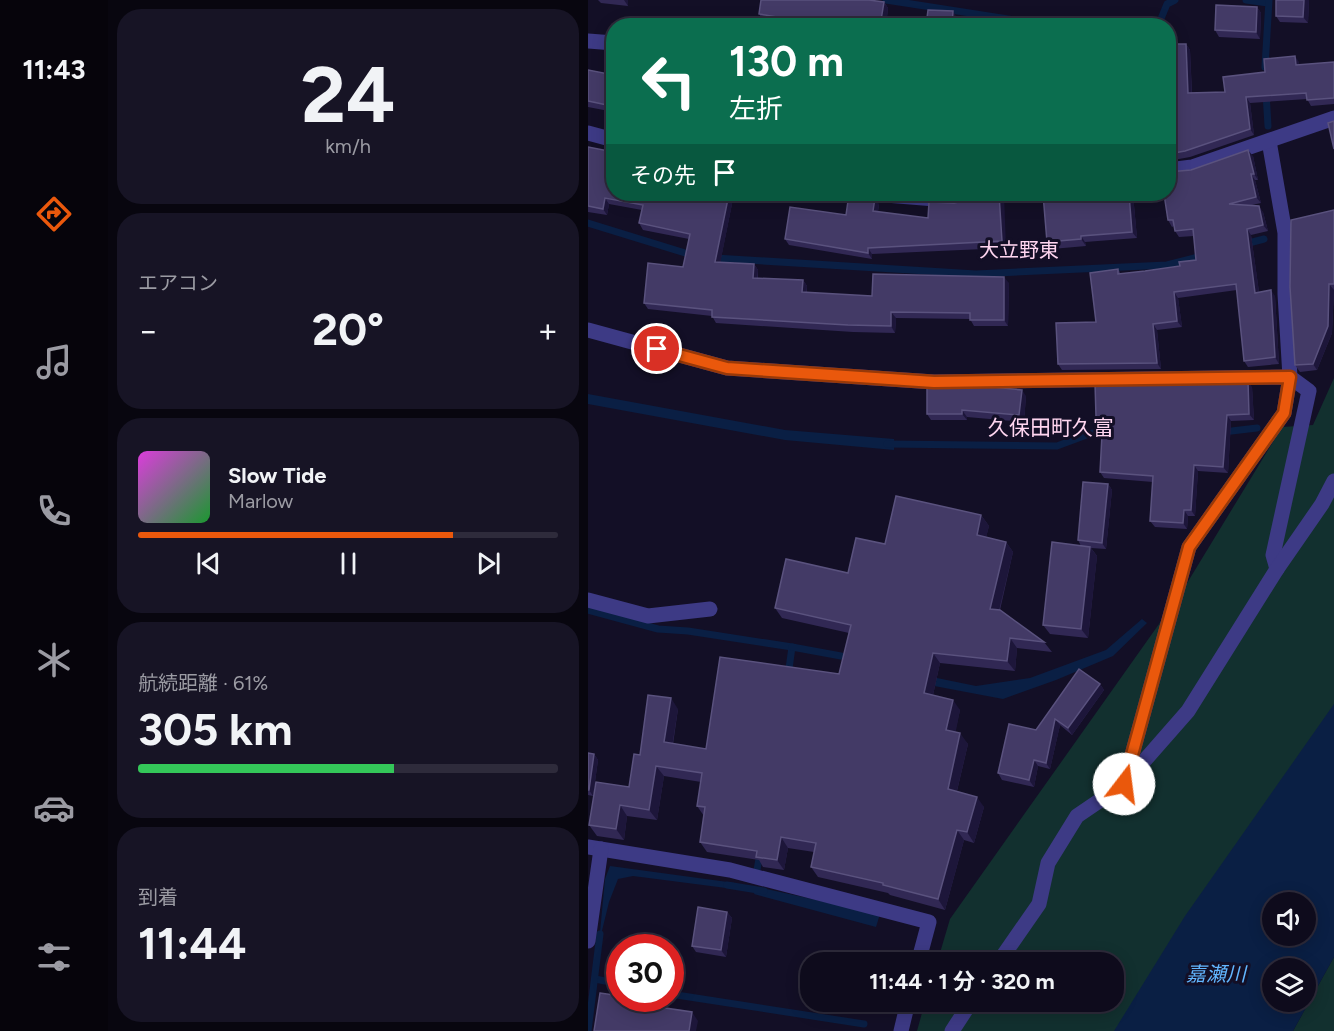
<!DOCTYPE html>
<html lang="ja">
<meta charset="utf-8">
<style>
:root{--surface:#0e0b1c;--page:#171425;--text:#f1f3f6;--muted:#9b9ba3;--line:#2e2b3b;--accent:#ea580c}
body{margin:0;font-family:Figtree,"Noto Sans JP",sans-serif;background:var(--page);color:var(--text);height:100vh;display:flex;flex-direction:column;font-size:22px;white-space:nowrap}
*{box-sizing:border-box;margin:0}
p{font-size:20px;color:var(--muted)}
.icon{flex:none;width:33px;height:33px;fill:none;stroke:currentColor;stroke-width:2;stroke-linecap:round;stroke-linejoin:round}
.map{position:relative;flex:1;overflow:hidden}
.panel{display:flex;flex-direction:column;gap:9px;padding:9px;background:#08060f;width:480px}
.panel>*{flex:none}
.hud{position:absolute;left:18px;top:18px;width:570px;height:183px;border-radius:24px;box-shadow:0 3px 15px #0003,0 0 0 2px var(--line);background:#0b6e4f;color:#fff;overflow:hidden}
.controls{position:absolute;left:674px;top:892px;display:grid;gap:12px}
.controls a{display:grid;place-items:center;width:54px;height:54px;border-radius:50%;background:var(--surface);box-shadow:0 3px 15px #0003,0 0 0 2px var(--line);font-size:30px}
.speed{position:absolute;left:18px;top:934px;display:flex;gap:12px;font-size:30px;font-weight:700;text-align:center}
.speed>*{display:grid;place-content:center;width:78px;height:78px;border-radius:50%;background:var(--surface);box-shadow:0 3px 15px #0003,0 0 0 2px var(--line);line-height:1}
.speed .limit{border:9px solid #d22;background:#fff;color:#111}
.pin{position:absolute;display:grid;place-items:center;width:51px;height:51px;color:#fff;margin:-26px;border:3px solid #fff;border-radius:50%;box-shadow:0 2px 6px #0007}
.me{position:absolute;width:66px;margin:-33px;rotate:15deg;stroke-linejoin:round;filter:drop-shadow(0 0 4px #0008)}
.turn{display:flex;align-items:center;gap:21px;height:126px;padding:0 24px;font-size:27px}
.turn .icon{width:78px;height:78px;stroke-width:2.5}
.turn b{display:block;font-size:42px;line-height:51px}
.then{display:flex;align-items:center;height:57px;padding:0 24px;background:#0003;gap:12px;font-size:22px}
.big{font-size:45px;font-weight:700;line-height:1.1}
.panel .card{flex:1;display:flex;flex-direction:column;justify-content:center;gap:9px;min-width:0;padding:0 21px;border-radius:24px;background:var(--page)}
.panel .dial{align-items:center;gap:0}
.dial b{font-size:78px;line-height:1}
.song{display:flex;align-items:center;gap:18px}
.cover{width:72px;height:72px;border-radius:9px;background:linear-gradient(135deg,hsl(300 70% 55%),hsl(130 70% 35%))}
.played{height:6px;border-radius:3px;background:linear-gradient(90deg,var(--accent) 75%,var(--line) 75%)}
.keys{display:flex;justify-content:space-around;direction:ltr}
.heat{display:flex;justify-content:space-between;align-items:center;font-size:33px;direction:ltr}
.charge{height:9px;border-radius:4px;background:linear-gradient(90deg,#34c759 61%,var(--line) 0)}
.trip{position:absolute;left:212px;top:952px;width:324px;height:60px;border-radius:24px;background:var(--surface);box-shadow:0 3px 15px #0003,0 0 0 2px var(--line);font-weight:700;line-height:60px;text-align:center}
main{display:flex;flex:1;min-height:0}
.tabs{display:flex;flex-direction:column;width:108px;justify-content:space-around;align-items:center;background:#06040b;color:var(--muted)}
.tabs .icon{width:42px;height:42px}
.tabs .on{color:var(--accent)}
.tabs b{font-size:27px;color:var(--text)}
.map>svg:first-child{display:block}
.green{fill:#12302f}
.water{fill:#0a1f44;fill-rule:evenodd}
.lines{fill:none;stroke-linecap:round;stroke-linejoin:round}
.stream{stroke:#0a1f44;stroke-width:7}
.minor{stroke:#3d3a85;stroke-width:15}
.wall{fill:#312854}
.shaded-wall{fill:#1d163a}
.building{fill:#433a66;stroke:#5a527e;stroke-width:1.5}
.route-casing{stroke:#983908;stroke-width:15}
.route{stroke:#ea580c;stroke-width:10}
.labels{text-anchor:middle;stroke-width:6;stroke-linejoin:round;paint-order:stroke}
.neighbourhood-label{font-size:20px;fill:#ffd6f0;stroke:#130f26}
.water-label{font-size:20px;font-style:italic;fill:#62b6ff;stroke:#130f26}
.quarter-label{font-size:21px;fill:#ffd6f0;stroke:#130f26}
</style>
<main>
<nav class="tabs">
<b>11:43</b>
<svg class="icon on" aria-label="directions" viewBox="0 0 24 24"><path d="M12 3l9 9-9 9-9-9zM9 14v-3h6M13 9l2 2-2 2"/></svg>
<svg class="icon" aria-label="music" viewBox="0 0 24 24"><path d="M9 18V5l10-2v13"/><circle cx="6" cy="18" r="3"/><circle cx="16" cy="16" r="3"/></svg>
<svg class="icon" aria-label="phone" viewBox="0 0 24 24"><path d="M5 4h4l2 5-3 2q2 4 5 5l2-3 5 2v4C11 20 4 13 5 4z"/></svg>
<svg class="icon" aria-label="climate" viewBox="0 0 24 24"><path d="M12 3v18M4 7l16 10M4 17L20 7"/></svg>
<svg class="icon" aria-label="car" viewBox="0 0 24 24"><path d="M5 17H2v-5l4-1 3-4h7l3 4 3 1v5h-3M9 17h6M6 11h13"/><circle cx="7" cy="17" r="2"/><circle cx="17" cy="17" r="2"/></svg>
<svg class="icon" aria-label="filters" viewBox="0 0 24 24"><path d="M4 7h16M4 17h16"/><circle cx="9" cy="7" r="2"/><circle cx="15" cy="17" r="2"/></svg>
</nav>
<section class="panel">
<div class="card dial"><b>24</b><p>km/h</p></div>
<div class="card"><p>エアコン</p>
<div class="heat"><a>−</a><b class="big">20°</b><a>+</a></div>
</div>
<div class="card">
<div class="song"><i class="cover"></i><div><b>Slow Tide</b><p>Marlow</p></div></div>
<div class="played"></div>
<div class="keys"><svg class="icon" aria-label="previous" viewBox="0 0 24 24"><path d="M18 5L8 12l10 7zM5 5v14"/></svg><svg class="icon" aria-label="pause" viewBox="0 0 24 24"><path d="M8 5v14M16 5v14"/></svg><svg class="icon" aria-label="next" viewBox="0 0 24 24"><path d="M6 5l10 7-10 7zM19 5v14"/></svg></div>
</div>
<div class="card"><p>航続距離 · 61%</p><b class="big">305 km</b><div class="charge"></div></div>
<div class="card"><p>到着</p><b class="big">11:44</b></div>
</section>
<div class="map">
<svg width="746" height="1031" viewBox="0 0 746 1031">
<rect width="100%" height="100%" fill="#130f26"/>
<g class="green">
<polygon points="746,378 746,739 535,1031 329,1031 337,1002 525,1002 525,963 349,963 362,919 593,593 694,427 725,425"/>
<polygon points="746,957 746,1031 705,1031"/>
</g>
<g class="water">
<polygon points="0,394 197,430 306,439 306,450 197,440 0,404"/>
<polygon points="554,619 559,623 525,656 468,680 415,699 341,685 344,677 388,686 442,678 518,650"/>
<path d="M746,704v253l-41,74h-179l71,-115zM684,903h33v33h-33zM684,969h33v33h-33z"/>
<polygon points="22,866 147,883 146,889 45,876 30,879 21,902 11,943 17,879"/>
<polygon points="169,887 292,914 288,927 166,894"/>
</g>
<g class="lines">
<g class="stream">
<polyline points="298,0 466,26"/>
<polyline points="658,0 680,3"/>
<polyline points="570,26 579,4 587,0"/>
<polyline points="677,67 681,0"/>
<polyline points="678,93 680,126"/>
<polyline points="0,223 107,256"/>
<polyline points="657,244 676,239"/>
<polyline points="127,258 388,274 579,265 614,256"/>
<polyline points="635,432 669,428"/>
<polyline points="299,444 469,446 504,433 522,435"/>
<polyline points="0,610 70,629 100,631 204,647 200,676"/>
<polyline points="204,647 253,656"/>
<polyline points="169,870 172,853"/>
<polyline points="139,885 176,891"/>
<polyline points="7,979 32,984"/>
<polyline points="82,994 276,1024"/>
<polyline points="0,1031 12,934"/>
</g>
<g class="minor">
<polyline points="0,41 26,43"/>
<polyline points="0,133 26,140"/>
<polyline points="681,141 697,233 697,294 702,377 721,391 685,555 689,569"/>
<polyline points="580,170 604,167 746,118"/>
<polyline points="285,194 360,200 397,194"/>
<polyline points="0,330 139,368 346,382 702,377 696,413 601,547 536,784"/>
<polyline points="0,600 60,616 122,609"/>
<polyline points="0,847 142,870 341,922 330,963"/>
<polyline points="0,941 13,849"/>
<polyline points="410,963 451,904 460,863 489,816 536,784 600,711 689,569 734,504 746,481"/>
<polyline points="313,1031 320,1002"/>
<polyline points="364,1031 383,1002"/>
</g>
</g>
<g class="wall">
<polygon points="10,0 40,0 40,6 13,3"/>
<polygon points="688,0 721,0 720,23 692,22 688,16"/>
<polygon points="296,2 300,8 298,26 201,26 201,24 175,20 171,14"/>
<polygon points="669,7 673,13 672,39 631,37 627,30"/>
<polygon points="580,44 598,44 602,50 604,93 637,92 677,72 711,62 711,65 746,62 746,104 723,106 719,99 662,103 666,135 602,157 580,161"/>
<polygon points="0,70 26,75 26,112 0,107"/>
<polygon points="0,147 26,194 146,194 132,263 166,264 170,270 170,278 215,280 219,286 219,293 284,296 421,283 420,326 386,326 382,319 308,318 307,333 265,332 128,323 124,316 60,309 56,303 95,267 101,239 55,230 51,223 54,210 21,204 19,215 0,212"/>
<polygon points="665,156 670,180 667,180 673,203 664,205 675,212 680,231 663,235 671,292 687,296 691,364 660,367 656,361 649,290 590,298 594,327 569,330 573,369 474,370 470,364 508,322 530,269 533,274 557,271 592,266 608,260 606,236 591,237 587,231 586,226 584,227 580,220 603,170"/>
<polygon points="455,194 545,194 549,238 497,242 498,246 464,249 459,242"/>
<polygon points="394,197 418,248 284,254 284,259 201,245 197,239 258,215 291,204 290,212 340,218 366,203"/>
<polygon points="746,210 746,290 744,333 729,370 712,372 707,365"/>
<polygon points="664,387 666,420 643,421 640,473 610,471 607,516 600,516 599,529 567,527 562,521 565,482 516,478 512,472 515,423 513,423 508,417"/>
<polygon points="438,396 436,422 379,417 379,420 343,420 339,414"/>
<polygon points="520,484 524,490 518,549 503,548 509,556 500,638 462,634 455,625 493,546 490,540"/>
<polygon points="393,515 401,526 398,537 418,542 425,552 412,610 456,642 464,652 429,648 427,671 352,663 345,695 372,710 367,732 380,744 369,791 396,807 386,843 376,840 357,910 302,895 300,893 230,877 223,867 226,852 200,848 196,870 175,867 171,860 119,852 112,842 116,816 109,806 113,782 76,776 69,820 39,816 36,840 9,836 1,825 41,787 52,755 90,709 85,744 118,749 251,674 261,633 194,618 187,608 260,573 297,544"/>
<polygon points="512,684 516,690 484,735 472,725 462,769 450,766 446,787 414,780 410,773 448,730"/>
<polygon points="0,753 6,754 10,760 5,796 0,795"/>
<polygon points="139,912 144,918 138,957 108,952 104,946"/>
</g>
<g class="shaded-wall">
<polygon points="36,0 40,0 40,6"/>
<polygon points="716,0 721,0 720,23 715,17"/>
<polygon points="296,2 300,8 298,26 292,26"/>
<polygon points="669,7 673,13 672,39 668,32"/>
<polygon points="365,11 369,18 369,26 364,26"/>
<polygon points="598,44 602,50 604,99 600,93"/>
<polygon points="707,56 711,62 712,71 708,65"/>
<polygon points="658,97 662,103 666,135 662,129"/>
<polygon points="660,150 665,156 670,180 666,174"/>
<polygon points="663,174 667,180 673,203 668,197"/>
<polygon points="141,194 146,194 131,269 127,262"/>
<polygon points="411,194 416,194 418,248 414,241"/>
<polygon points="541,194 545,194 549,238 544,232"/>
<polygon points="17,198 21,204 19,215 15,209"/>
<polygon points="287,198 291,204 289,218 285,211"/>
<polygon points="671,206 675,212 680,231 675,225"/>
<polygon points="659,229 663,235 672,299 667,293"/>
<polygon points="493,236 497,242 498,246 493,239"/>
<polygon points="280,248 284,254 284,259 280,253"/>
<polygon points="166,264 170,270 169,284 165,278"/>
<polygon points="416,277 421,283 420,326 416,320"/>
<polygon points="215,280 219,286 218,299 214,292"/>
<polygon points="741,284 746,290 744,333 729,370 725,364"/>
<polygon points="683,290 687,296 691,364 687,357"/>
<polygon points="586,292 590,298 594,327 589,321"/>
<polygon points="303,312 308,318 307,333 303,326"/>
<polygon points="565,324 569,330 573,369 569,363"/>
<polygon points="660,381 664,387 666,420 661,414"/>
<polygon points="434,390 438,396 436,422 431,415"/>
<polygon points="374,410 379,417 379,420 374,414"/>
<polygon points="639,415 643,421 640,473 635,467"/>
<polygon points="606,465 610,471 607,516 603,510"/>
<polygon points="520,484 524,490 518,549 514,543"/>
<polygon points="596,510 600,516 599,529 595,523"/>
<polygon points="393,515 401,526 396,546 389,535"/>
<polygon points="418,542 425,552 409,619 402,609"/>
<polygon points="502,547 509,556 500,638 493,629"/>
<polygon points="422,638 429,648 427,671 419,661"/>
<polygon points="345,653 352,663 343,704 336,693"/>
<polygon points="512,684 516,690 484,735 480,728"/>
<polygon points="83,698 90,709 83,753 76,742"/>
<polygon points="365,700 372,710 366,741 358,730"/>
<polygon points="467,719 472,725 462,769 458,763"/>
<polygon points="372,733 380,744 367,799 360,789"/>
<polygon points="6,754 10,760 5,796 1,790"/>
<polygon points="446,760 450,766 446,787 441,780"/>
<polygon points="68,766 76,776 69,820 61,810"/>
<polygon points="389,797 396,807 386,843 379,832"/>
<polygon points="32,805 39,816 36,840 28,829"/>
<polygon points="369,830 376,840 357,910 350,899"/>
<polygon points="193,837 200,848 196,870 189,860"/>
<polygon points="139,912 144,918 138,957 133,950"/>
<polygon points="104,1012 110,1021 108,1031 101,1031"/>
</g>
<g class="building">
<polygon points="173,0 281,0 296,2 292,26 201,26 202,19 171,14"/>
<polygon points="688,0 716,0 715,17 688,16"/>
<polygon points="628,5 669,7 668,32 627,30"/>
<polygon points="340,10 365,11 364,26 338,26"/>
<polygon points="426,22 445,25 445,26 425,26"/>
<polygon points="580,44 598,44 600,93 637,92 635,77 677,72 676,59 707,56 708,65 746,62 746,98 719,100 718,93 658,97 662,129 597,151 580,154"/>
<polygon points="0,70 26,75 26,98 24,106 0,101"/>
<polygon points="746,121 746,149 740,123"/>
<polygon points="0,147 26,152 24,161 26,162 26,194 141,194 127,262 166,264 165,278 215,280 214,292 284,296 285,274 416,277 416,320 382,320 382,313 303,312 303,326 260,325 124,317 124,310 56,303 60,263 95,267 102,234 51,223 55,205 17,198 15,209 0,206"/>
<polygon points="660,150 666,174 663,174 668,197 641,204 671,206 675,225 659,229 667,293 683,290 687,357 656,361 648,284 586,292 589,321 565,324 569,363 470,364 468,323 508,322 502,273 530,269 530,274 557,271 592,266 591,262 608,260 605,229 587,231 585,220 580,220 576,194 580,194 580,172 603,170"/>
<polygon points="261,194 287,198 285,211 340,218 341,202 366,203 394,197 399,194 411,194 414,241 280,248 280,253 197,239 202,207 258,215"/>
<polygon points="455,194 541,194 544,232 493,236 493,239 459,242"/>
<polygon points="746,210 746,284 741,284 740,326 725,364 707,365 702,287 703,220"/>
<polygon points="660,381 661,414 639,415 635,467 606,465 603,510 596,510 595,523 562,521 565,476 512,472 515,416 508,417 507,383"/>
<polygon points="339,387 405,387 434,390 431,415 374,410 374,414 339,414"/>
<polygon points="495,482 520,484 514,543 490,540"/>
<polygon points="308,496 393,515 389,535 418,542 402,609 412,610 456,642 422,638 419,661 345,653 336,693 365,700 358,730 372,733 360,789 389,797 379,832 369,830 350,899 295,885 295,883 223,867 228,843 193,837 189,860 168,857 169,851 112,842 117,807 109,806 114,773 68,766 61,810 32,805 28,829 1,825 8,782 41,787 46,754 52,755 60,695 83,698 76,742 118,749 132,657 251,674 263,625 187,608 198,559 260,573 268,538 297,544"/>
<polygon points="464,542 502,547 493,629 455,625"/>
<polygon points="491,669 512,684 480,728 467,719 458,763 446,760 441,780 410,773 421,724 448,730"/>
<polygon points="0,753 6,754 1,790 0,790"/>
<polygon points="110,907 139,912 133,950 104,946"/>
<polygon points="12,993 32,996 32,999 37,999 37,1002 104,1012 101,1031 6,1031"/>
</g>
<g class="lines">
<g class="route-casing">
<polyline id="route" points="69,349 139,368 346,382 702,377 696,413 601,547 536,784"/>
</g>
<use href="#route" class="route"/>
</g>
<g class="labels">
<g class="neighbourhood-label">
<text x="431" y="257">大立野東</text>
</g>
<g class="water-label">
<text x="628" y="981">嘉瀬川</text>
</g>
<g class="quarter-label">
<text x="463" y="435">久保田町久富</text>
</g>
</g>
</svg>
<div class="controls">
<a><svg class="icon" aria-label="sound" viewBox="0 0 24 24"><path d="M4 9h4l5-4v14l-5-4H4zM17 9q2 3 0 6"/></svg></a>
<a><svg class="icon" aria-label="layers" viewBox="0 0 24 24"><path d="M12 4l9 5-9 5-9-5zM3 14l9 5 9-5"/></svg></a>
</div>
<div class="speed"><div class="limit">30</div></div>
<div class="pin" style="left:69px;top:349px;background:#d93025"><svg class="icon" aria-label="arrive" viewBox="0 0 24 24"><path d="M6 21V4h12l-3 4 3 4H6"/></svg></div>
<svg class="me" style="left:536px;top:784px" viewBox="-20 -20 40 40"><circle r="19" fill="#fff"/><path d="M0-13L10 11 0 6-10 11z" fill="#ea580c"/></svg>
<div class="trip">11:44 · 1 分 · 320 m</div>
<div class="hud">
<div class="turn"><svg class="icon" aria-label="left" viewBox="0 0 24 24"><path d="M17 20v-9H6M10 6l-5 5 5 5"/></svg><div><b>130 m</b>左折</div></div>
<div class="then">その先<svg class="icon" aria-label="arrive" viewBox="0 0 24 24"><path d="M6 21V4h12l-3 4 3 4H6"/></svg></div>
</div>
</div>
</main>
